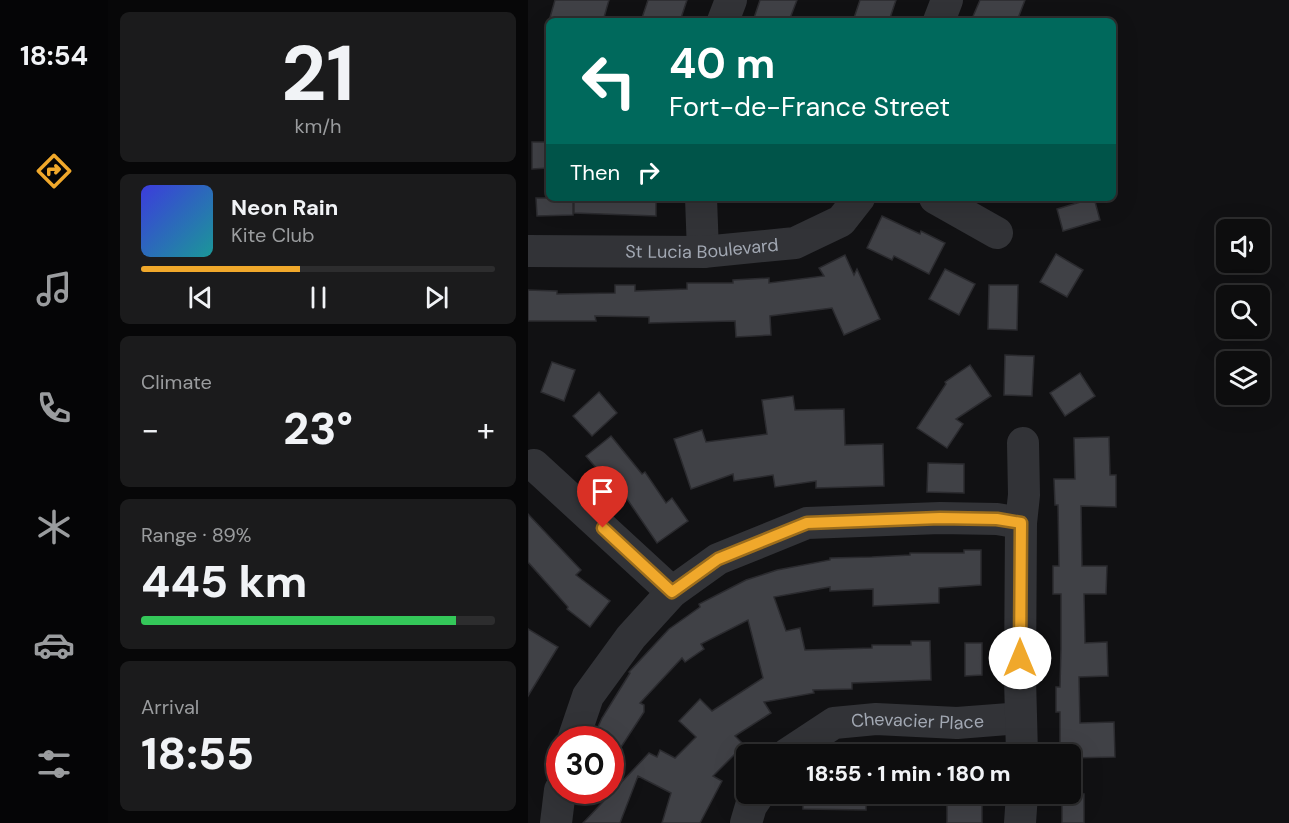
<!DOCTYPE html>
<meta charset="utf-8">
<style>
:root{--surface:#0d0d0e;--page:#1b1b1c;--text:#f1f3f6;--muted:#9a9c9e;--line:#2d2d2e;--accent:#f0a82b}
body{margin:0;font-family:"DM Sans",sans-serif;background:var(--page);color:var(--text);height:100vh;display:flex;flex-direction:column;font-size:22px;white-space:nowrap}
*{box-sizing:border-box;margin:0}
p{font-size:20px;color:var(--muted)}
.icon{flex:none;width:33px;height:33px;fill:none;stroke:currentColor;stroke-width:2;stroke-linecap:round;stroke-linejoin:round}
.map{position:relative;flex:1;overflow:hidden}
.side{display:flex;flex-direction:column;gap:12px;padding:12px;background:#070708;width:420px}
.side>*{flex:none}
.banner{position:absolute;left:18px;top:18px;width:570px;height:183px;border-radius:9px;box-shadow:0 6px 24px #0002,0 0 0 2px var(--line);background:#00695c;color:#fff;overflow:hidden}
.controls{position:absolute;left:688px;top:219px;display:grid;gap:12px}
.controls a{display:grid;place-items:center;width:54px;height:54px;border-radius:9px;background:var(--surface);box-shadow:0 6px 24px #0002,0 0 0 2px var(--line);font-size:30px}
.speed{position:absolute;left:18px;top:726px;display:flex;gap:12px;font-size:30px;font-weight:700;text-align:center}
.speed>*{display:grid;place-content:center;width:78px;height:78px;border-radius:50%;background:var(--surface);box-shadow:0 6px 24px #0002,0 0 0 2px var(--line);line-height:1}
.speed .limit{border:9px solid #d22;background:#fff;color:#111}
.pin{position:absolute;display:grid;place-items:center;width:51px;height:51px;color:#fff;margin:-62px -26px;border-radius:50% 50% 50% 0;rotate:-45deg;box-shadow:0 0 6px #0007}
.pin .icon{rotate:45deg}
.me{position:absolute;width:66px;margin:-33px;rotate:0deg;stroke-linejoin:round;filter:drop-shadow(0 0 4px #0008)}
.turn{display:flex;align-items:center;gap:21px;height:126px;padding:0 24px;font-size:27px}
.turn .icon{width:78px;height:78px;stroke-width:2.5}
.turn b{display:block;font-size:42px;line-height:51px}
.then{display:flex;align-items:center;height:57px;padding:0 24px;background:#0003;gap:12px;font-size:22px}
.big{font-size:45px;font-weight:800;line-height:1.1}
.side .card{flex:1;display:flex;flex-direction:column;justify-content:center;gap:9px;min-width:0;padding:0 21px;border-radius:9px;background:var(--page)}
.side .dial{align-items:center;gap:0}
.dial b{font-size:78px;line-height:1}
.song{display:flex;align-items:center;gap:18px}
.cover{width:72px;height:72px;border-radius:9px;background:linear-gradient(135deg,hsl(240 70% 55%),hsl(180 70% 35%))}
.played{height:6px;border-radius:3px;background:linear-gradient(90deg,var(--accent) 45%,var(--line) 45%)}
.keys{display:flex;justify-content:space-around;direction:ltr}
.heat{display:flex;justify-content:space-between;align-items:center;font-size:33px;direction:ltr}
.charge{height:9px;border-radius:4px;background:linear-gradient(90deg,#34c759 89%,var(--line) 0)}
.trip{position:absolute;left:208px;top:744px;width:345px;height:60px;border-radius:9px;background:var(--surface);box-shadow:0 6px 24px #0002,0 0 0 2px var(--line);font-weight:800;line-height:60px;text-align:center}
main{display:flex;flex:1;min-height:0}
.tabs{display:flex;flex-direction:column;width:108px;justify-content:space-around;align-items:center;background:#050506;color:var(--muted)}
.tabs .icon{width:42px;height:42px}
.tabs .active{color:var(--accent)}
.tabs b{font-size:27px;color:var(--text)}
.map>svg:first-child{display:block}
.building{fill:#404146;stroke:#2b2b2f;stroke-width:1.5}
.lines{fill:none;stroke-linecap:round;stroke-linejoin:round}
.minor{stroke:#323337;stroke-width:32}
.route-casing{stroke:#9c6d1c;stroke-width:15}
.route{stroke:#f0a82b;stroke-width:10}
.labels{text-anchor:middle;stroke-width:6;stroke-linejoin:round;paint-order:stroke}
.street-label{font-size:18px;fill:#a2a8b3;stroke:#0c0c0d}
</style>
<main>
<nav class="tabs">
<b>18:54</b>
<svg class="icon active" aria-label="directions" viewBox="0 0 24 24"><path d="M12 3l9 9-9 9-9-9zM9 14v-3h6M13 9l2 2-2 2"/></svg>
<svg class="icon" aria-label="music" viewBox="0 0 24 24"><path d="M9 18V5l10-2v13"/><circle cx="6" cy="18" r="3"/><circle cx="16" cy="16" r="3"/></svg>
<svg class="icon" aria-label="phone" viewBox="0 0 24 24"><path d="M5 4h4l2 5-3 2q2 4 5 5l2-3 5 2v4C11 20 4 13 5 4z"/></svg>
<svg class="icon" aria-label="climate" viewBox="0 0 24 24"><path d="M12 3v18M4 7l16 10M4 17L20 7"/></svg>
<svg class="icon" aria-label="car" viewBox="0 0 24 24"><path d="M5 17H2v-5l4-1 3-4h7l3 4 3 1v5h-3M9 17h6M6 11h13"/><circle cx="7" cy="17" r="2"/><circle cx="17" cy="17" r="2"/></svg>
<svg class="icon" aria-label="filters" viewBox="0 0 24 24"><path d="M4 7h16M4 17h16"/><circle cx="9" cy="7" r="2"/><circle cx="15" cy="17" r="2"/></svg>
</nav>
<section class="side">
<div class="card dial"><b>21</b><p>km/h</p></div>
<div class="card">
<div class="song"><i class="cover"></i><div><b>Neon Rain</b><p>Kite Club</p></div></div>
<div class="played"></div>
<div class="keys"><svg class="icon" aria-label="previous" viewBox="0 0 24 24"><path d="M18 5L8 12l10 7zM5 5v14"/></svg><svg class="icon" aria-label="pause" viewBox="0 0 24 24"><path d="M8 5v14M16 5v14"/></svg><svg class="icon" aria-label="next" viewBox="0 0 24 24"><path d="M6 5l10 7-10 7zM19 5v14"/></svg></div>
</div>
<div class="card"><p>Climate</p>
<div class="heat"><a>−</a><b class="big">23°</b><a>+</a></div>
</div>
<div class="card"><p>Range · 89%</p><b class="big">445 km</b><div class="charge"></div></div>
<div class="card"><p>Arrival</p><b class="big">18:55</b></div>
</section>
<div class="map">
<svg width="761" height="823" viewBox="0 0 761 823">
<rect width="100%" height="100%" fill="#111113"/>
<g class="building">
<polygon points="27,0 81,0 75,21 21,21"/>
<polygon points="120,0 159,0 152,21 113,21"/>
<polygon points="232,0 269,0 261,21 225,21"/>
<polygon points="332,0 368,0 361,21 325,21"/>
<polygon points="452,0 497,0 489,21 443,21"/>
<polygon points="4,142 21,142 21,168 4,169"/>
<polygon points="8,198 45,198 45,215 9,216"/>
<polygon points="46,198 128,198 128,216 46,213"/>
<polygon points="566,198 572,220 535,231 529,209"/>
<polygon points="354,216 392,234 393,231 417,243 401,274 366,256 364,260 339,248"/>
<polygon points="528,254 555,270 539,297 512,282"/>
<polygon points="317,255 326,275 329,269 352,319 316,335 304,308 242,316 243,335 208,337 207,321 121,323 121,317 67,316 68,321 0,321 0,290 29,291 29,294 87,293 87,285 107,285 107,291 159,289 159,283 205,283 205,280 241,278 241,283 296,276 291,268"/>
<polygon points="417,269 447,284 431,315 401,299"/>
<polygon points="461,285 490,285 489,330 460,329"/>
<polygon points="477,355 506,356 504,396 476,395"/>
<polygon points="24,362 47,370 36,401 13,392"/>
<polygon points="442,365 463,396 428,419 435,424 419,448 389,428 418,384 417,382"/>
<polygon points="552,373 567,396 537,416 522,393"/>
<polygon points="71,392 89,413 64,436 45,416"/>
<polygon points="265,396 267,410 316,409 317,445 355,444 356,486 288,488 288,481 247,487 245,475 206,481 205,474 163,489 146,439 174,430 178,442 239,434 234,400"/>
<polygon points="83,436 114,474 117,472 138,503 144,498 160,521 129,543 80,471 75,476 58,456"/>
<polygon points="581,437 582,475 588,475 588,507 553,506 554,566 579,566 578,594 556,594 557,643 579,642 580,676 551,677 552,723 586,722 587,757 543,758 543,754 532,754 532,712 528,712 528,687 532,687 533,648 533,594 525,594 525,566 531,566 530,505 527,505 526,479 547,479 546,438"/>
<polygon points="400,463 436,464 436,493 399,492"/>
<polygon points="0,514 53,570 48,575 82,601 62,627 39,609 40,607 0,562"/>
<polygon points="436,550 453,550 453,585 411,588 411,603 345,606 345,589 302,591 302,587 246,597 258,631 272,628 277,650 344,648 344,645 383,645 383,641 402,641 403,680 324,683 324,689 285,690 286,693 236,702 243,713 207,736 216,745 185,776 194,781 172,823 134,823 143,793 110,776 92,823 55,823 121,753 129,757 132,750 147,758 168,737 151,721 172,699 184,711 235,678 220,620 173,644 176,649 157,662 154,658 112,703 116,705 116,712 82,764 82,740 64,740 74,718 102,673 101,672 141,629 172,607 171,604 218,580 249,570 302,560 302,558 344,557 382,555 382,553 436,553"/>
<polygon points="0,629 30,647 0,696"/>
<polygon points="437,643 454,643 454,675 437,676"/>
<polygon points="275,794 338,794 338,810 275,809"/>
<rect x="419" y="794" width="35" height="29"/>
<rect x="534" y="794" width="22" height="29"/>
</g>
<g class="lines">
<g class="minor">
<polyline points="195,21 203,0"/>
<polyline points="411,21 419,0"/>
<polyline points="173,198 175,252"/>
<polyline points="407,198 469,233"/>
<path id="s1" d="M0,251l175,1 92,-9 46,-22 18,-23"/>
<polyline points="6,465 144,592"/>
<polyline points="45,740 60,696 103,637 144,592 190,559 279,523 412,518 469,519 493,523"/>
<path id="s2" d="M259,754l47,-31 42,-4 81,4 64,-5"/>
<polyline points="494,754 492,678 493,523 496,495 495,443"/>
<polyline points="28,823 32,790"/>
<polyline points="218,823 223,806 231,794"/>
<polyline points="492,823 494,794"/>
</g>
</g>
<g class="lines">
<g class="route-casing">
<polyline id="route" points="75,528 144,592 190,559 279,523 412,518 469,519 493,523 492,658"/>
</g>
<use href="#route" class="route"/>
</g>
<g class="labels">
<g class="street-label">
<text dy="6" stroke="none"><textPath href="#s1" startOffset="174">St Lucia Boulevard</textPath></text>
<text dy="6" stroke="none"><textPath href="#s2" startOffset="140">Chevacier Place</textPath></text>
</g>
</g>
</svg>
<div class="controls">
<a><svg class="icon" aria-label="sound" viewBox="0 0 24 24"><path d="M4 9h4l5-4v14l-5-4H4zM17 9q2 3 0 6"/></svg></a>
<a><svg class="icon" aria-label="search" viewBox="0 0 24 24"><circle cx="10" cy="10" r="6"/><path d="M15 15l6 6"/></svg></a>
<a><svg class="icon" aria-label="layers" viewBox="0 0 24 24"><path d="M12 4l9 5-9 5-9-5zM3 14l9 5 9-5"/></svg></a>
</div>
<div class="speed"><div class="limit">30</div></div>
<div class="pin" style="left:75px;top:528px;background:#d93025"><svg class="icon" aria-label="arrive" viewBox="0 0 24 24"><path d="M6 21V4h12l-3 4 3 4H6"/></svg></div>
<svg class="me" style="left:492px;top:658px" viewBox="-20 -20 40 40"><circle r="19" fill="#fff"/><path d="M0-13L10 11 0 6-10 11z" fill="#f0a82b"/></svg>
<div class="trip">18:55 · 1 min · 180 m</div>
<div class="banner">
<div class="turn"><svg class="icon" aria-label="left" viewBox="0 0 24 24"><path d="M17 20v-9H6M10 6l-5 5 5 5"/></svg><div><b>40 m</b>Fort-de-France Street</div></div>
<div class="then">Then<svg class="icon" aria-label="right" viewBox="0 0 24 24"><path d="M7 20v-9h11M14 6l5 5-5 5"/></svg></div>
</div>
</div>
</main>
